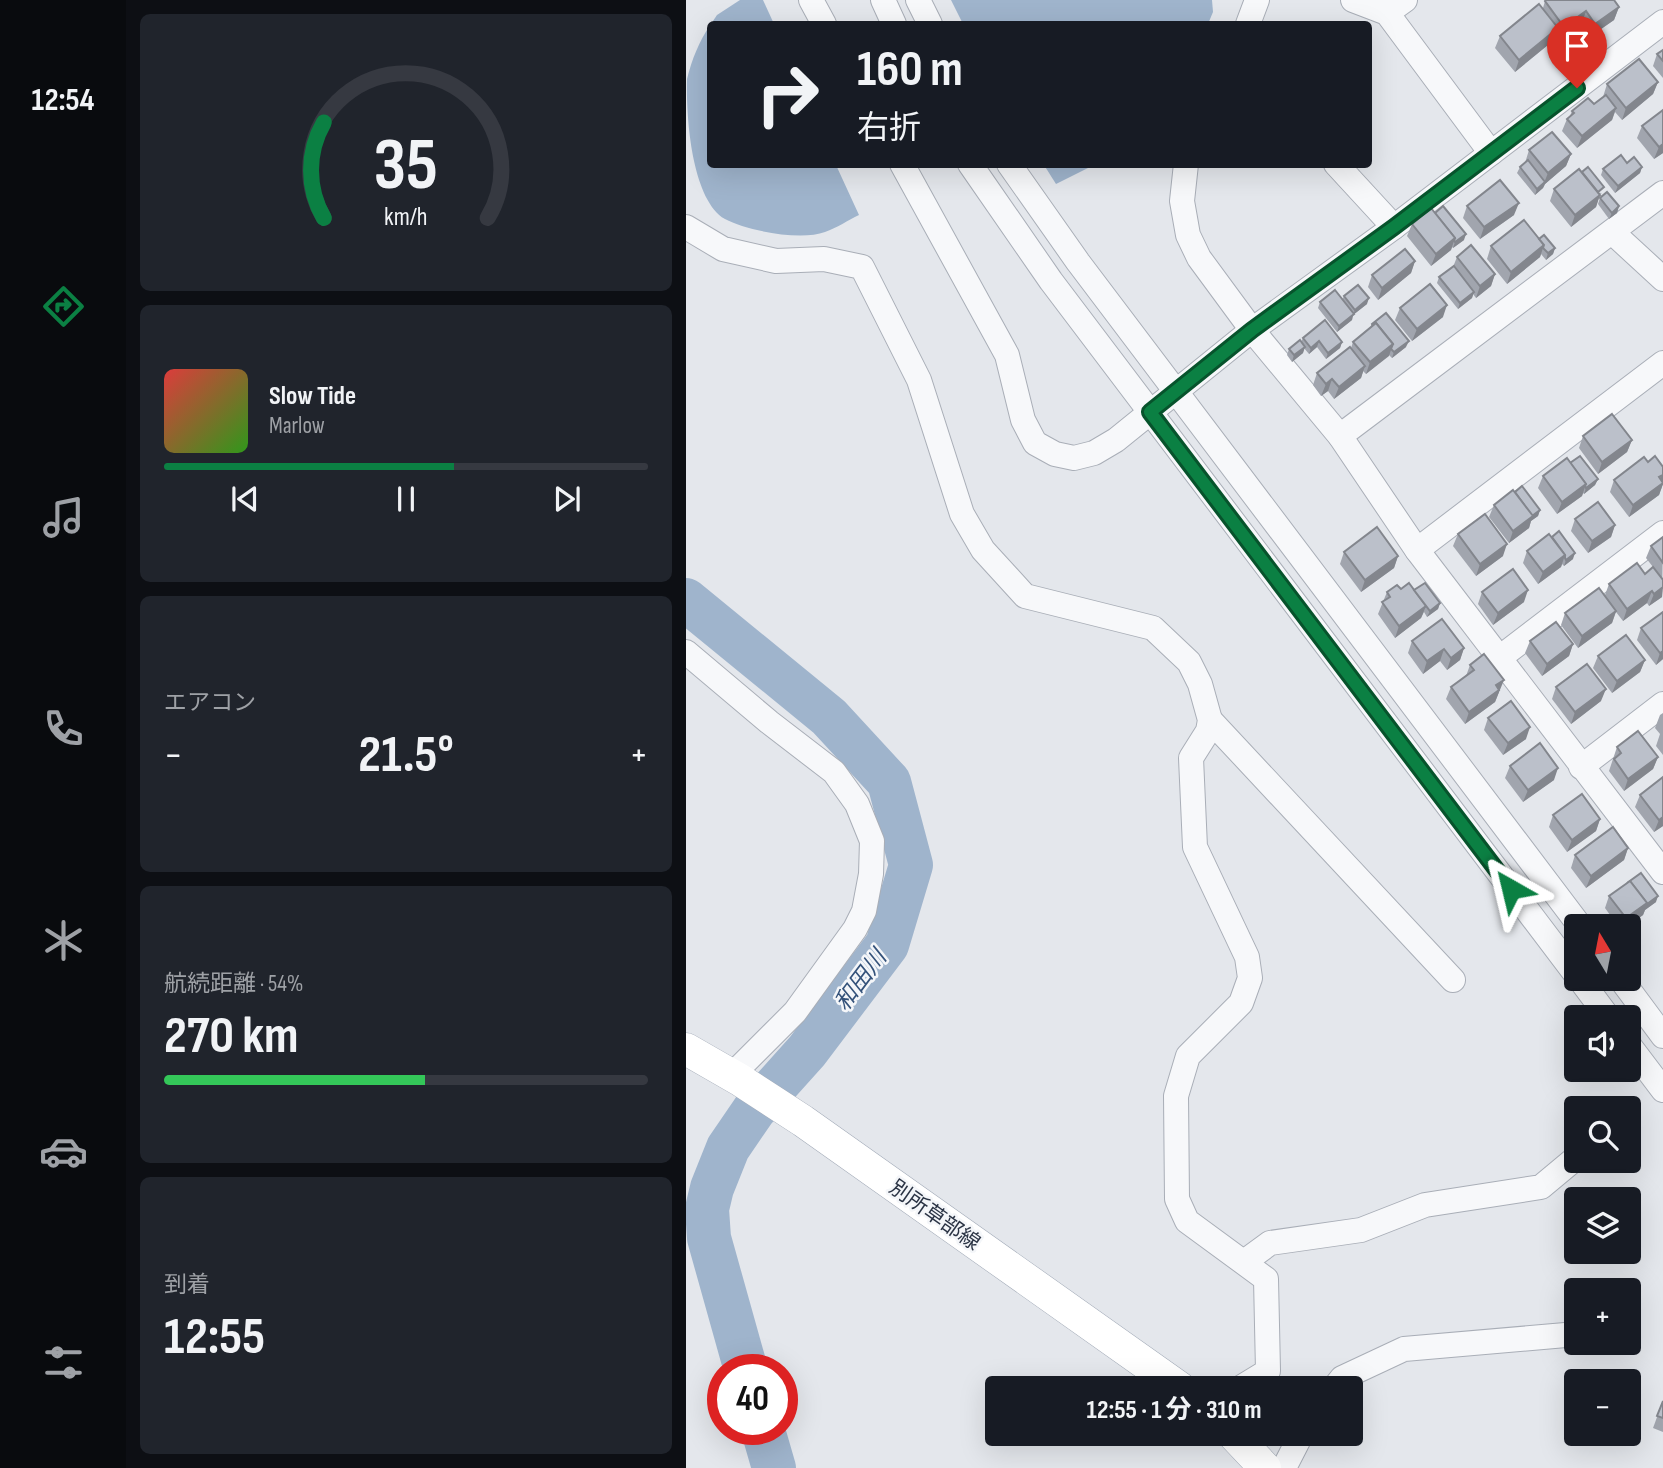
<!DOCTYPE html>
<html lang="ja">
<meta charset="utf-8">
<style>
:root{--surface:#171b24;--page:#20242c;--text:#f1f3f6;--muted:#9ea1a6;--line:#363941;--accent:#0b8043}
body{margin:0;font-family:"Sofia Sans Condensed","Noto Sans JP",sans-serif;background:var(--page);color:var(--text);height:100vh;display:flex;flex-direction:column;font-size:26px;white-space:nowrap}
*{box-sizing:border-box;margin:0}
p{font-size:23px;color:var(--muted)}
.icon{flex:none;width:38px;height:38px;fill:none;stroke:currentColor;stroke-width:2;stroke-linecap:round;stroke-linejoin:round}
.map{position:relative;flex:1;overflow:hidden}
.panel{display:flex;flex-direction:column;gap:14px;padding:14px;background:#0d0f14;width:560px}
.panel>*{flex:none}
.hud{position:absolute;left:21px;top:21px;width:665px;height:147px;border-radius:7px;box-shadow:0 7px 28px #0002;background:#171b24;color:var(--text);overflow:hidden}
.needle{width:46px;rotate:350deg}
.tools{position:absolute;left:878px;top:914px;display:grid;gap:14px}
.tools a{display:grid;place-items:center;width:77px;height:77px;border-radius:7px;background:var(--surface);box-shadow:0 7px 28px #0002;font-size:35px}
.speed{position:absolute;left:21px;top:1354px;display:flex;gap:14px;font-size:35px;font-weight:700;text-align:center}
.speed>*{display:grid;place-content:center;width:91px;height:91px;border-radius:50%;background:var(--surface);box-shadow:0 7px 28px #0002;line-height:1}
.speed .limit{border:10px solid #d22;background:#fff;color:#111}
.pin{position:absolute;display:grid;place-items:center;width:60px;height:60px;color:#fff;margin:-72px -30px;border-radius:50% 50% 50% 0;rotate:-45deg;box-shadow:0 0 7px #0007}
.pin .icon{rotate:45deg}
.me{position:absolute;width:77px;margin:-38px;rotate:323deg;stroke-linejoin:round;filter:drop-shadow(0 0 5px #0008)}
.turn{display:flex;align-items:center;gap:24px;height:147px;padding:0 35px;font-size:32px}
.turn .icon{width:91px;height:91px;stroke-width:2.5}
.turn b{display:block;font-size:49px;line-height:60px}
.big{font-size:52px;font-weight:700;line-height:1.1}
.panel .tile{flex:1;display:flex;flex-direction:column;justify-content:center;gap:10px;min-width:0;padding:0 24px;border-radius:10px;background:var(--page)}
.panel .dial{align-items:center;gap:0}
.dial svg{height:182px;overflow:visible;fill:none;stroke:var(--line);stroke-width:7;stroke-linecap:round;text-anchor:middle}
.dial text{fill:var(--text);stroke:none}
.song{display:flex;align-items:center;gap:21px}
.cover{width:84px;height:84px;border-radius:10px;background:linear-gradient(135deg,hsl(0 70% 55%),hsl(110 70% 35%))}
.played{height:7px;border-radius:4px;background:linear-gradient(90deg,var(--accent) 60%,var(--line) 60%)}
.keys{display:flex;justify-content:space-around;direction:ltr}
.heat{display:flex;justify-content:space-between;align-items:center;font-size:38px;direction:ltr}
.charge{height:10px;border-radius:5px;background:linear-gradient(90deg,#34c759 54%,var(--line) 0)}
.trip{position:absolute;left:299px;top:1376px;width:378px;height:70px;border-radius:7px;background:var(--surface);box-shadow:0 7px 28px #0002;font-weight:700;line-height:70px;text-align:center}
main{display:flex;flex:1;min-height:0}
.tab-bar{display:flex;flex-direction:column;width:126px;justify-content:space-around;align-items:center;background:#090b0e;color:var(--muted)}
.tab-bar .icon{width:49px;height:49px}
.tab-bar .current{color:var(--accent)}
.tab-bar b{font-size:32px;color:var(--text)}
.map>svg:first-child{display:block}
.water{fill:#9fb4cc}
.lines{fill:none;stroke-linecap:round;stroke-linejoin:round}
.river{stroke:#9fb4cc;stroke-width:44}
.minor-casing{stroke:#a9aeb7;stroke-width:26}
.major-casing{stroke:#a3abb8;stroke-width:33}
.minor{stroke:#f7f8fa;stroke-width:24}
.major{stroke:#fff;stroke-width:32}
.wall{fill:#a1a5ae}
.shaded-wall{fill:#83868d}
.building{fill:#bbc0ca;stroke:#83868d;stroke-width:2}
.route-casing{stroke:#07532c;stroke-width:18}
.route{stroke:#0b8043;stroke-width:12}
.labels{text-anchor:middle;stroke-width:5;stroke-linejoin:round;paint-order:stroke}
.street-label{font-size:21px;fill:#2b3445;stroke:#f4f6f9}
.water-label{font-size:23px;font-style:italic;fill:#34527a;stroke:#f4f6f9}
</style>
<main>
<nav class="tab-bar">
<b>12:54</b>
<svg class="icon current" aria-label="directions" viewBox="0 0 24 24"><path d="M12 3l9 9-9 9-9-9zM9 14v-3h6M13 9l2 2-2 2"/></svg>
<svg class="icon" aria-label="music" viewBox="0 0 24 24"><path d="M9 18V5l10-2v13"/><circle cx="6" cy="18" r="3"/><circle cx="16" cy="16" r="3"/></svg>
<svg class="icon" aria-label="phone" viewBox="0 0 24 24"><path d="M5 4h4l2 5-3 2q2 4 5 5l2-3 5 2v4C11 20 4 13 5 4z"/></svg>
<svg class="icon" aria-label="climate" viewBox="0 0 24 24"><path d="M12 3v18M4 7l16 10M4 17L20 7"/></svg>
<svg class="icon" aria-label="car" viewBox="0 0 24 24"><path d="M5 17H2v-5l4-1 3-4h7l3 4 3 1v5h-3M9 17h6M6 11h13"/><circle cx="7" cy="17" r="2"/><circle cx="17" cy="17" r="2"/></svg>
<svg class="icon" aria-label="filters" viewBox="0 0 24 24"><path d="M4 7h16M4 17h16"/><circle cx="9" cy="7" r="2"/><circle cx="15" cy="17" r="2"/></svg>
</nav>
<section class="panel">
<div class="tile dial"><svg viewBox="0 0 100 80">
<path d="M14 69A42 42 0 1 1 86 69"/>
<path d="M14 69A42 42 0 0 1 14 27" stroke="#0b8043"/>
<text x="50" y="56" font-size="32" font-weight="700">35</text>
<text x="50" y="72" font-size="11">km/h</text>
</svg></div>
<div class="tile">
<div class="song"><i class="cover"></i><div><b>Slow Tide</b><p>Marlow</p></div></div>
<div class="played"></div>
<div class="keys"><svg class="icon" aria-label="previous" viewBox="0 0 24 24"><path d="M18 5L8 12l10 7zM5 5v14"/></svg><svg class="icon" aria-label="pause" viewBox="0 0 24 24"><path d="M8 5v14M16 5v14"/></svg><svg class="icon" aria-label="next" viewBox="0 0 24 24"><path d="M6 5l10 7-10 7zM19 5v14"/></svg></div>
</div>
<div class="tile"><p>エアコン</p>
<div class="heat"><a>−</a><b class="big">21.5°</b><a>+</a></div>
</div>
<div class="tile"><p>航続距離 · 54%</p><b class="big">270 km</b><div class="charge"></div></div>
<div class="tile"><p>到着</p><b class="big">12:55</b></div>
</section>
<div class="map">
<svg width="977" height="1468" viewBox="0 0 977 1468">
<rect width="100%" height="100%" fill="#e4e7ec"/>
<g class="water">
<polygon points="54,0 77,0 88,24 25,24 31,15"/>
<polygon points="265,0 526,0 527,12 522,24 277,24"/>
<path d="M24,25v139l126,1 23,50c-11,5 -22,13 -34,17 -24,9 -78,-1 -100,-13 -34,-20 -39,-105 -38,-140 5,-20 12,-37 23,-54z"/>
<polygon points="358,165 408,165 370,184"/>
</g>
<g class="lines">
<g class="river">
<polyline points="0,600 143,717 203,782 225,865 201,945 121,1051 68,1110 42,1148 26,1188 21,1209 23,1238 60,1370"/>
<polyline points="77,1430 88,1468"/>
</g>
<g class="minor-casing">
<g id="minor">
<polyline points="125,0 138,24"/>
<polyline points="197,0 208,24"/>
<polyline points="232,0 244,24"/>
<polyline points="667,0 701,13 805,153"/>
<polyline points="701,13 719,0"/>
<polyline points="562,24 571,0"/>
<polyline points="216,164 321,355 337,420 349,443 369,454 388,458 408,453 430,440 566,330 708,227 977,22"/>
<polyline points="284,164 365,281 891,976"/>
<polyline points="323,164 392,262 894,926"/>
<polyline points="500,164 496,201 502,235 513,258 566,330 654,436 731,550 977,872"/>
<polyline points="650,164 708,227"/>
<polyline points="0,227 37,249 90,261 138,259 176,267 233,380 276,514 297,550 339,596 467,628 503,662 514,684 524,720 522,731 505,758 509,847 561,957 564,978 555,1003 502,1056 490,1096 491,1199 501,1221 580,1279 582,1371 554,1388"/>
<polyline points="926,232 977,279"/>
<polyline points="654,436 977,193"/>
<polyline points="731,550 977,363"/>
<polyline points="0,652 83,722 148,772 171,804 186,841 185,874 178,911 169,929 109,1012 46,1075"/>
<polyline points="812,659 977,533"/>
<polyline points="524,720 767,980"/>
<polyline points="895,767 977,704"/>
<polyline points="893,978 922,1017"/>
<polyline points="934,978 977,1036"/>
<polyline points="943,1045 977,1090"/>
<polyline points="558,1262 584,1243 675,1230 739,1205 855,1187 891,1157"/>
<polyline points="648,1388 656,1378 718,1349 891,1334"/>
<polyline points="598,1468 616,1433"/>
</g>
</g>
<g class="major-casing">
<g id="major">
<polyline points="0,1049 54,1080 117,1121 494,1388"/>
<polyline points="546,1433 579,1468"/>
</g>
</g>
<use href="#minor" class="minor"/>
<use href="#major" class="major"/>
</g>
<g class="wall">
<polygon points="859,1 933,7 928,20 905,36 896,23 874,39 870,34 868,40 829,72 809,48 814,36 857,8"/>
<polygon points="977,50 977,78 967,66 971,54"/>
<polygon points="972,82 967,94 936,120 929,112 926,120 891,148 876,131 881,119 884,116 886,111 908,104 917,97 921,84"/>
<polygon points="977,110 977,153 968,159 951,138 956,126"/>
<polygon points="843,150 885,154 880,166 859,184 857,188 849,195 831,173 834,167 839,163"/>
<polygon points="941,163 956,167 954,173 929,193 915,175 917,169"/>
<polygon points="868,189 916,193 914,194 910,207 885,227 864,201"/>
<polygon points="914,198 933,206 931,213 923,219 912,204"/>
<polygon points="781,206 828,215 794,239 777,218"/>
<polygon points="749,213 778,240 767,248 766,247 765,250 745,266 721,236 726,224"/>
<polygon points="805,246 869,248 867,254 860,260 855,254 854,257 821,284 801,259"/>
<polygon points="771,257 809,274 805,286 790,298 787,294 786,298 772,309 751,283 753,277 767,267"/>
<polygon points="729,261 725,273 692,300 682,287 686,275"/>
<polygon points="658,296 681,304 667,315 666,320 651,332 632,308 634,302 656,300"/>
<polygon points="714,308 757,317 726,341 709,320"/>
<polygon points="686,324 720,347 706,358 703,355 680,374 677,371 675,378 648,399 642,391 635,396 627,385 631,373 665,348 667,342 684,329"/>
<polygon points="617,338 656,342 654,348 640,359 631,347 623,354 618,348 617,353 606,362 601,355 603,349 615,342"/>
<polygon points="897,436 946,440 941,452 912,474 893,448"/>
<polygon points="962,462 977,467 977,484 973,495 943,517 924,492 928,480"/>
<polygon points="884,463 912,479 909,485 898,494 897,493 896,496 871,514 852,488 857,476"/>
<polygon points="829,492 854,510 852,516 845,521 843,528 823,543 803,517 808,505"/>
<polygon points="889,519 929,525 925,537 902,553 885,531"/>
<polygon points="772,534 817,556 790,576 767,546"/>
<polygon points="977,537 976,597 963,606 961,603 937,621 930,612 926,623 892,648 875,625 879,613 919,595 923,584 959,574 967,567 960,558 965,546"/>
<polygon points="841,551 887,559 878,566 876,564 875,567 852,584 837,563"/>
<polygon points="658,552 712,556 708,568 675,592 654,564"/>
<polygon points="715,589 728,590 754,603 752,609 741,617 738,612 735,618 709,638 692,614 701,592"/>
<polygon points="796,592 838,602 807,625 792,604"/>
<polygon points="977,612 977,659 970,665 951,640 955,628"/>
<polygon points="726,641 778,648 774,660 761,670 754,661 737,674 722,653"/>
<polygon points="844,641 887,644 883,656 856,676 839,653"/>
<polygon points="912,656 959,660 954,672 926,693 907,668"/>
<polygon points="784,665 813,692 809,702 779,724 760,699 765,687 780,676"/>
<polygon points="870,687 915,701 885,724 866,699"/>
<polygon points="977,713 977,755 970,746 974,734 969,728 974,715"/>
<polygon points="802,718 840,739 817,755 798,730"/>
<polygon points="931,747 972,757 967,769 938,791 923,771"/>
<polygon points="824,766 868,780 837,802 819,778"/>
<polygon points="977,777 977,826 968,832 949,807 954,795"/>
<polygon points="867,815 914,819 910,831 881,852 863,827"/>
<polygon points="942,848 938,860 900,888 885,868 889,855"/>
<polygon points="923,896 970,902 959,910 957,915 942,926 932,926 919,908"/>
<polygon points="977,1401 977,1432 967,1428"/>
</g>
<g class="shaded-wall">
<polygon points="933,7 928,20 905,36 909,24"/>
<polygon points="900,11 896,23 874,39 878,27"/>
<polygon points="872,28 868,40 829,72 833,60"/>
<polygon points="972,82 967,94 936,120 940,108"/>
<polygon points="930,108 926,120 891,148 896,136"/>
<polygon points="977,144 977,153 968,159 973,147"/>
<polygon points="885,154 880,166 859,184 857,188 849,195 851,189 858,183 862,173"/>
<polygon points="956,167 954,173 929,193 932,186"/>
<polygon points="914,195 910,207 885,227 889,215"/>
<polygon points="833,203 828,215 794,239 798,227"/>
<polygon points="933,206 931,213 923,219 926,213"/>
<polygon points="780,234 778,240 767,248 769,242"/>
<polygon points="769,238 765,250 745,266 750,254"/>
<polygon points="858,245 854,257 821,284 825,272"/>
<polygon points="869,248 867,254 860,260 862,253"/>
<polygon points="729,261 725,273 692,300 696,288"/>
<polygon points="809,274 805,286 790,298 794,286"/>
<polygon points="788,292 786,298 772,309 774,303"/>
<polygon points="683,298 681,304 667,315 666,320 651,332 653,326 667,315 669,310"/>
<polygon points="761,305 757,317 726,341 731,329"/>
<polygon points="633,341 631,347 623,354 625,348"/>
<polygon points="723,341 720,347 706,358 708,352"/>
<polygon points="656,342 654,348 640,359 642,353"/>
<polygon points="707,344 703,356 680,374 684,362"/>
<polygon points="619,347 617,353 606,362 608,355"/>
<polygon points="679,366 675,378 648,399 653,387"/>
<polygon points="646,379 642,391 635,396 640,384"/>
<polygon points="946,440 941,452 912,474 916,462"/>
<polygon points="977,475 977,484 973,495 943,517 947,505"/>
<polygon points="912,479 909,485 898,494 900,488"/>
<polygon points="900,484 896,496 871,514 876,502"/>
<polygon points="854,510 852,516 845,521 843,528 823,543 827,531"/>
<polygon points="929,525 925,537 902,553 906,541"/>
<polygon points="821,544 817,556 790,576 794,564"/>
<polygon points="889,553 887,559 878,566 880,560"/>
<polygon points="879,555 875,567 852,584 857,572"/>
<polygon points="712,556 708,568 675,592 679,580"/>
<polygon points="977,587 976,597 963,606 968,594"/>
<polygon points="842,590 838,602 807,625 812,613"/>
<polygon points="966,591 961,603 937,621 941,609"/>
<polygon points="754,603 752,609 741,617 744,611"/>
<polygon points="740,606 735,618 709,638 713,626"/>
<polygon points="930,611 926,623 892,648 896,636"/>
<polygon points="887,644 883,656 856,676 861,664"/>
<polygon points="778,648 774,660 761,670 765,658"/>
<polygon points="758,649 754,661 737,674 741,661"/>
<polygon points="977,651 977,659 970,665 974,653"/>
<polygon points="959,660 954,672 926,693 931,681"/>
<polygon points="818,680 809,702 779,724 783,712 810,685"/>
<polygon points="920,689 915,701 885,724 889,712"/>
<polygon points="844,727 840,739 817,755 822,743"/>
<polygon points="972,757 967,769 938,791 942,779"/>
<polygon points="872,768 868,780 837,802 842,790"/>
<polygon points="977,817 977,826 968,832 973,820"/>
<polygon points="914,819 910,831 881,852 886,840"/>
<polygon points="942,848 938,860 900,888 905,876"/>
<polygon points="972,896 970,902 959,910 957,915 942,926 938,926 940,918"/>
</g>
<g class="building">
<polygon points="860,0 928,0 933,7 909,24 900,11 878,27 859,1"/>
<polygon points="853,4 872,28 833,60 814,36"/>
<polygon points="977,50 977,61 971,54"/>
<polygon points="953,59 972,82 940,108 921,84"/>
<polygon points="920,95 930,108 896,136 881,119 888,113 886,111 902,98 908,104"/>
<polygon points="977,110 977,144 973,147 956,126"/>
<polygon points="866,132 885,154 862,173 843,150"/>
<polygon points="935,155 941,163 948,157 956,167 932,186 917,169"/>
<polygon points="842,160 859,182 851,189 834,167"/>
<polygon points="902,167 918,187 912,192 896,172"/>
<polygon points="893,169 914,195 889,215 868,189"/>
<polygon points="814,180 833,203 798,227 781,206"/>
<polygon points="921,192 933,206 926,213 914,198"/>
<polygon points="757,206 780,234 769,242 768,241 769,238 749,213"/>
<polygon points="745,208 769,238 750,254 726,224"/>
<polygon points="838,220 858,245 825,272 805,246"/>
<polygon points="858,235 869,248 862,253 857,248 858,245 853,239"/>
<polygon points="785,245 809,274 794,286 771,257"/>
<polygon points="719,249 729,261 696,288 686,275"/>
<polygon points="768,266 788,292 774,303 753,277"/>
<polygon points="744,284 761,305 731,329 714,308"/>
<polygon points="672,285 683,298 669,310 658,296"/>
<polygon points="649,290 668,314 653,326 634,302"/>
<polygon points="700,313 723,341 708,352 705,349 707,344 690,323 687,326 686,324"/>
<polygon points="639,320 656,342 642,353 633,341 625,348 617,338"/>
<polygon points="690,323 707,344 684,362 667,342"/>
<polygon points="614,340 619,347 608,355 603,349"/>
<polygon points="664,347 679,366 653,387 646,379 640,384 631,373"/>
<polygon points="926,414 946,440 916,462 897,436"/>
<polygon points="894,456 912,479 900,488 899,486 900,484 884,463"/>
<polygon points="969,456 977,467 977,475 973,477 977,483 947,505 928,480 958,457 962,462"/>
<polygon points="881,458 900,484 876,502 857,476"/>
<polygon points="836,486 854,510 846,516 829,492"/>
<polygon points="827,490 847,516 827,531 808,505"/>
<polygon points="912,502 929,525 906,541 889,519"/>
<polygon points="799,514 821,544 794,564 772,534"/>
<polygon points="691,527 712,556 679,580 658,552"/>
<polygon points="873,531 889,553 880,560 879,558 879,555 866,537"/>
<polygon points="863,534 879,555 857,572 841,551"/>
<polygon points="977,537 977,563 965,546"/>
<polygon points="951,563 959,574 967,567 977,580 977,587 968,594 966,591 941,609 923,584"/>
<polygon points="827,569 842,590 812,613 796,592"/>
<polygon points="723,583 740,606 713,626 696,602 704,597 701,592 711,585 715,589"/>
<polygon points="739,583 754,603 744,611 728,590"/>
<polygon points="913,588 930,611 896,636 879,613"/>
<polygon points="977,612 977,651 974,653 955,628"/>
<polygon points="756,619 778,648 765,658 758,649 741,661 726,641"/>
<polygon points="870,622 887,644 861,664 844,641"/>
<polygon points="940,635 959,660 931,681 912,656"/>
<polygon points="798,654 818,680 810,685 813,690 783,712 765,687 788,670 784,665"/>
<polygon points="901,664 920,689 889,712 870,687"/>
<polygon points="825,701 844,727 822,743 802,718"/>
<polygon points="952,731 972,757 942,779 928,759 935,753 931,747"/>
<polygon points="854,743 872,768 842,790 824,766"/>
<polygon points="977,777 977,817 973,820 954,795"/>
<polygon points="896,794 914,819 886,840 867,815"/>
<polygon points="927,827 942,848 905,876 889,855"/>
<polygon points="955,873 972,896 961,904 961,903 944,881 941,883"/>
<polygon points="944,881 961,903 940,918 923,896"/>
<polygon points="977,1401 977,1418 971,1416"/>
</g>
<g class="lines">
<g class="route-casing">
<polyline id="route" points="825,889 464,412 566,330 708,227 891,88"/>
</g>
<use href="#route" class="route"/>
</g>
<g class="labels">
<g class="street-label">
<text transform="translate(249 1215) rotate(35)" y="7">別所草部線</text>
</g>
<g class="water-label">
<text transform="translate(174 980) rotate(-53)" y="8">和田川</text>
</g>
</g>
</svg>
<div class="tools">
<a><svg class="needle" viewBox="-14 -14 28 28"><path d="M0-13l5 13h-10z" fill="#e53935"/><path d="M0 13l5-13h-10z" fill="#9ea1a6"/></svg></a>
<a><svg class="icon" aria-label="sound" viewBox="0 0 24 24"><path d="M4 9h4l5-4v14l-5-4H4zM17 9q2 3 0 6"/></svg></a>
<a><svg class="icon" aria-label="search" viewBox="0 0 24 24"><circle cx="10" cy="10" r="6"/><path d="M15 15l6 6"/></svg></a>
<a><svg class="icon" aria-label="layers" viewBox="0 0 24 24"><path d="M12 4l9 5-9 5-9-5zM3 14l9 5 9-5"/></svg></a>
<a>+</a>
<a>−</a>
</div>
<div class="speed"><div class="limit">40</div></div>
<div class="pin" style="left:891px;top:88px;background:#d93025"><svg class="icon" aria-label="arrive" viewBox="0 0 24 24"><path d="M6 21V4h12l-3 4 3 4H6"/></svg></div>
<svg class="me" style="left:825px;top:889px" viewBox="-20 -20 40 40"><path d="M0-17L14 15 0 8-14 15z" fill="#0b8043" stroke="#fff" stroke-width="4"/></svg>
<div class="trip">12:55 · 1 分 · 310 m</div>
<div class="hud">
<div class="turn"><svg class="icon" aria-label="right" viewBox="0 0 24 24"><path d="M7 20v-9h11M14 6l5 5-5 5"/></svg><div><b>160 m</b>右折</div></div>
</div>
</div>
</main>
